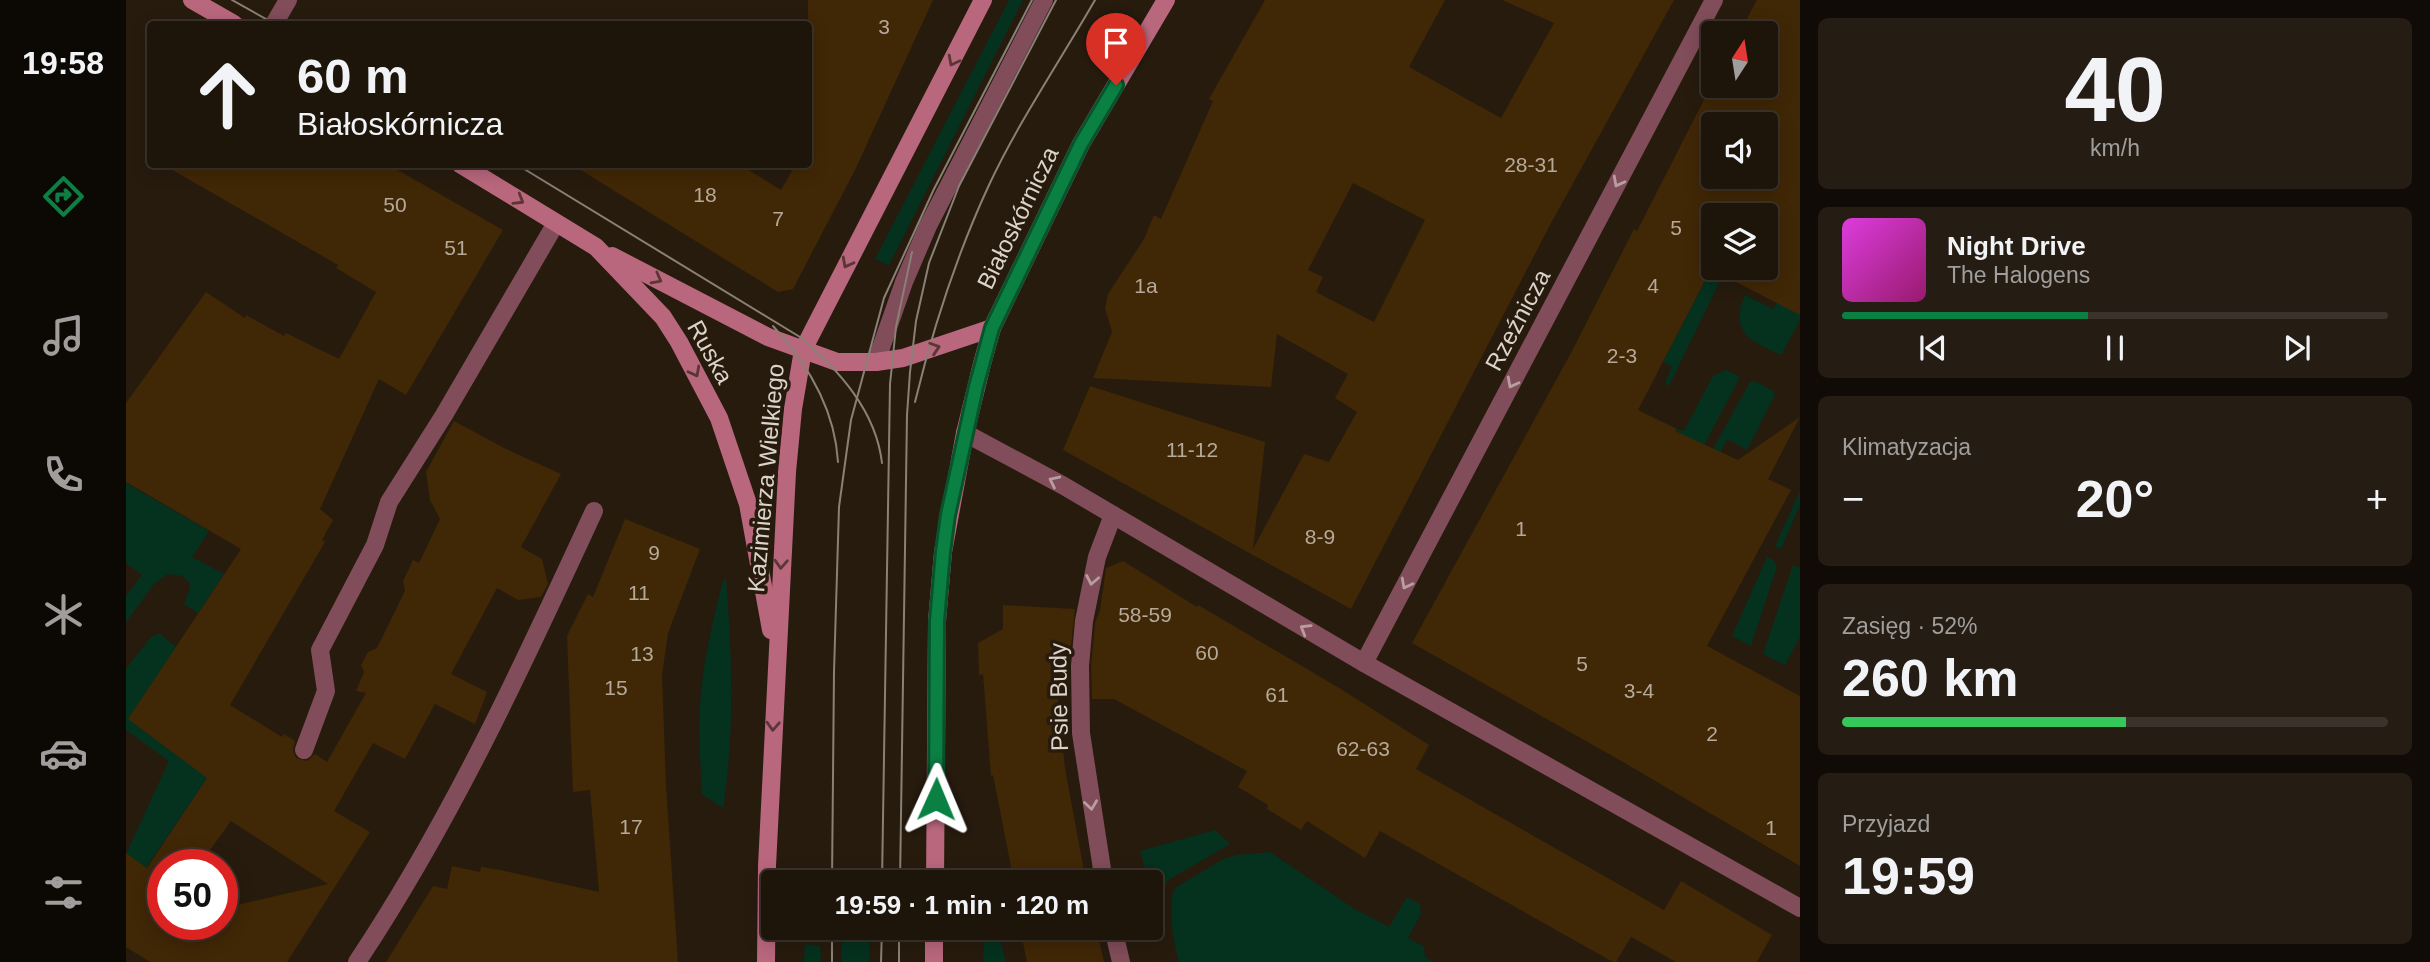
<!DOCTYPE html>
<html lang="pl">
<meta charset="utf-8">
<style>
:root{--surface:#1d140a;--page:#251d13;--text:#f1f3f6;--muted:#a09e9c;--line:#3b332b;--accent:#0b8043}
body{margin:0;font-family:Arial,sans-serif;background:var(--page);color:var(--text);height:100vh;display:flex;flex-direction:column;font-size:26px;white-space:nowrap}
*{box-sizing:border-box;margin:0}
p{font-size:23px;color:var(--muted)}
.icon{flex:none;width:38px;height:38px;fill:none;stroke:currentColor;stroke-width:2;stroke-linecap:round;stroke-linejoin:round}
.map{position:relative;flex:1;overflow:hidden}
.panel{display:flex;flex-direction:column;gap:18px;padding:18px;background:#100b06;width:630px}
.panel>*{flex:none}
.hud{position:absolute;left:21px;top:21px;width:665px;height:147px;border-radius:7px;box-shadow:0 4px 18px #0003,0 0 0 2px var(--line);background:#1d140a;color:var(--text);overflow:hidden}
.needle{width:46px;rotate:12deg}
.tools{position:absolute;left:1575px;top:21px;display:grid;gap:14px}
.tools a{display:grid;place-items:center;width:77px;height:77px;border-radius:7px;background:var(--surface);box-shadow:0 4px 18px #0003,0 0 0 2px var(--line);font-size:35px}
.speed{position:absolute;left:21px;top:849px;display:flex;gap:14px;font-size:35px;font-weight:700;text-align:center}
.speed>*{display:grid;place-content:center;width:91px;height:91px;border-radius:50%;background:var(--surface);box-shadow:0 4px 18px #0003,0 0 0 2px var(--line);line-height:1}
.speed .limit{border:10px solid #d22;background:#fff;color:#111}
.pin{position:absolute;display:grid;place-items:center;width:60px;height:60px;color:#fff;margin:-72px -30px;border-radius:50% 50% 50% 0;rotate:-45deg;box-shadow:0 0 7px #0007}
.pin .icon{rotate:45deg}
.me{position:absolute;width:77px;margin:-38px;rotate:1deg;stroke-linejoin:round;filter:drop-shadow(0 0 5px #0008)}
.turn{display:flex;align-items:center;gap:24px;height:147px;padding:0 35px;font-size:32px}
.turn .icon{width:91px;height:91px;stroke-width:2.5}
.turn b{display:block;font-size:49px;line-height:60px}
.big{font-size:52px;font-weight:700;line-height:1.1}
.panel .card{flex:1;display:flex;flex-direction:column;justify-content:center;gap:10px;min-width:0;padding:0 24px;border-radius:10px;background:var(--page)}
.panel .dial{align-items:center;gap:0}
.dial b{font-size:91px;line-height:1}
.song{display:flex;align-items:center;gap:21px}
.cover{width:84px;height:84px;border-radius:10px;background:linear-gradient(135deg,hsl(300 70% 55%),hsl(320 70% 35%))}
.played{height:7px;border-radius:4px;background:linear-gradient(90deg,var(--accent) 45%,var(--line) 45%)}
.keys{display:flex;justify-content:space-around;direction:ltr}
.heat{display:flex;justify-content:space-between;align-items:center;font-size:38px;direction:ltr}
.charge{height:10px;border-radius:5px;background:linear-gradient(90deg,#34c759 52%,var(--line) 0)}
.trip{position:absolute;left:635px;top:870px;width:402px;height:70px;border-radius:7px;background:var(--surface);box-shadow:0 4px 18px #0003,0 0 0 2px var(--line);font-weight:700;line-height:70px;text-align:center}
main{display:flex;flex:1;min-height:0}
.tabs{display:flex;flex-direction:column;width:126px;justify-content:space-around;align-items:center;background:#0c0804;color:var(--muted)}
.tabs .icon{width:49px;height:49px}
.tabs .selected{color:var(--accent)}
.tabs b{font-size:32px;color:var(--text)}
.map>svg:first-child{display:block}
.green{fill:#05311f}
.building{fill:#402706;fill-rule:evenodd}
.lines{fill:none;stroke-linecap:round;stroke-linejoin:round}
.lane{stroke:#814d5a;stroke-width:18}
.street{stroke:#814d5a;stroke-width:18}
.secondary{stroke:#b9677d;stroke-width:18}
.tram{stroke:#8a8076;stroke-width:2}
.oneway{stroke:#5a3635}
.oneway2{stroke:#b89e9e}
.route-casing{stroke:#07532c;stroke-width:18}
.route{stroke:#0b8043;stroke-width:12}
.labels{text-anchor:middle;stroke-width:7;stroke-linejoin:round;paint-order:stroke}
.number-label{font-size:21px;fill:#b5a99a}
.street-label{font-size:24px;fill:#dcd4cb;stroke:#271b0e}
</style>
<main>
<nav class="tabs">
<b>19:58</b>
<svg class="icon selected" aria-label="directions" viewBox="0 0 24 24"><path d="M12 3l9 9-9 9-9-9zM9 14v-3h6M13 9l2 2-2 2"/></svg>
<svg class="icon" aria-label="music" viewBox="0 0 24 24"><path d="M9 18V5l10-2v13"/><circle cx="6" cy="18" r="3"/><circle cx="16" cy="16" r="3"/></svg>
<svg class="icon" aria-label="phone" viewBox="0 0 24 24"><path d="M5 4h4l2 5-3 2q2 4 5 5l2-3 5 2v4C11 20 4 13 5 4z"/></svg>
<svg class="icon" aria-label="climate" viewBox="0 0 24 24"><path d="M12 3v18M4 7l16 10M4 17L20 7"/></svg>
<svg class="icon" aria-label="car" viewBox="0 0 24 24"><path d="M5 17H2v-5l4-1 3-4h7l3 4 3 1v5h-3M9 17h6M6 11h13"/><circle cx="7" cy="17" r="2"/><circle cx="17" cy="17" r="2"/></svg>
<svg class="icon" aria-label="filters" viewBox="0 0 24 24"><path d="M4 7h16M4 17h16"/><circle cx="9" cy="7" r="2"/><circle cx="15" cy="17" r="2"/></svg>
</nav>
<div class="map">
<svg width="1674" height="962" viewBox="0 0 1674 962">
<rect width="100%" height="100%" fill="#271b0e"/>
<g class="green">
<polygon points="883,0 897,0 763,265 749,259"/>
<polygon points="1582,275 1594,281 1543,386 1539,383 1546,366 1537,362"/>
<path d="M1619,295l28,14 5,-9 22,14v6l-19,35c-30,-14 -52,-22 -36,-60z"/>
<polygon points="1600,370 1614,377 1497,599 1473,586 1551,429 1558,431 1587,376"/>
<polygon points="1629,381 1647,391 1649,395 1621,450 1601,439 1594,453 1587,449 1624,382"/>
<polygon points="0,483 83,531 66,557 98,574 72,613 58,604 64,589 63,582 56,576 42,574 28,584 0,622 0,596 16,575 0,563"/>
<polygon points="1674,491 1674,505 1655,549 1649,546"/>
<polygon points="1641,557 1649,561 1648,564 1651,566 1625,646 1606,636"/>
<polygon points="1667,565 1674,568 1674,637 1659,665 1637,654"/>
<path d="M600,578c6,78 9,153 -3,230l-21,-14c-2,-34 -4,-69 -1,-103 4,-37 13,-75 22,-111z"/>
<polygon points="33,633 50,647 81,778 20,868 0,854 43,761 0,730 0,669 24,638"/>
<polygon points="1089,830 1104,844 1044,879 1038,887 1031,916 1026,894 1026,882 1023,882 1014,851"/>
<path d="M1144,852l83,56 36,19 18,-30 13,7 1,10 -13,24 16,9 1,10 8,5h-254c-5,-21 -13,-53 -4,-74l48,-29 14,-4z"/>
<polygon points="859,928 871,928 880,962 857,962"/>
<polygon points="716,935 743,937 743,962 716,962"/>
<polygon points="679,944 694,946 695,962 678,962"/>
</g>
<g class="building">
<polygon points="682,0 807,0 729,170 667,289 652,292 445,164 613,164 655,190 670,164 682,164"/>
<path d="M1139,0h180l-36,67 92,51 53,-95 -52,-23h172l-125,227 -198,382 -288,-159 27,-64 175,56 -12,107 51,-95 25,8 28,-50 -22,-14 13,-24 -71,-40 -6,53 -178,-9 19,-46 -7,-24 3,-14 36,-55 10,-24 7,4 52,-118 -4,-2zM1227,183l72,37 -51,102 -58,-30 7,-15 -15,-7z"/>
<path d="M1631,0h43v315l-89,-46 -73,141 39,19 -2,2 63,29 62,-43 -32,62 23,11 -84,156 93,50v170l-177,-104 -211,-119 160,-292 62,-122 3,2 76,-149v4h53v-53h-27zM1587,124h53v53h-53zM1587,215h53v53h-53z"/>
<path d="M36,164h225l116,66 -97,165 -27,-16 -59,130 13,11 -11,20 3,2 -95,163 52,32 2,-3 11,7 -2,10 3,7 11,3 8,-7 12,8 39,-69 -10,-2 8,-19 -3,-7 7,-13 9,-4 28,-57 -2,-10 10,-21 6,3 21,-44 -10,-19 -4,-28 28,-51 52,28 55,25 -40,73 21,12 6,25 -7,13 -23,3 -21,-12 -46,86 36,18 -12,32 -40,-20 -30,55 -32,-16 -39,68 36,21 -83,130h-137l-24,-15v-94l21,15 60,-90 -79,-59 113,-170 -115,-67v-79l80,-111 39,26 1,-3 38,21 2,-3 53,26 37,-67 -40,-24 2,-3zM105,821l97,63 -104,24 -2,-1v17h-59v-60h37z"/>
<polygon points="499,519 574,549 542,633 536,675 540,786 552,962 260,962 307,886 321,889 326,866 354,872 355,867 374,870 473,892 464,790 447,792 441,636 462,594 467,597"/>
<polygon points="997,561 1071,607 1072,605 1210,686 1303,745 1290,769 1538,910 1555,881 1646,935 1631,962 1550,962 1505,937 1490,962 1487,962 1254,831 1239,858 1181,821 1175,830 1141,809 1142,805 1112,787 1121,771 988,699 966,699 965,666 969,623 974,610 980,568"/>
<polygon points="877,605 949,609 943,665 943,699 932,699 939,768 960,882 888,882 867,775 865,776 857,674 853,675 852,643 877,629"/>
<polygon points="894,928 970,928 978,962 901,962"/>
</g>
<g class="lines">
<g class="lane">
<polyline points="750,362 778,282 802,226 918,0"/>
<path d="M231,962c94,-141 166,-297 237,-451"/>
</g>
<g class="street">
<polyline points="148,24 162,0"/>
<polyline points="839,433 938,486 1238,663 1674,908"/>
<polyline points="1238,663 1588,0"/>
<polyline points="178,750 200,691 194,650 249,545 263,502 318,415 430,223"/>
<polyline points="978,882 955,733 954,666 958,621 971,557 987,515"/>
<polyline points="987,928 995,962"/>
</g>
<g class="secondary">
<polyline points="66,0 108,24"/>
<polyline points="334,164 470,247 537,317 553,342 593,418 622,504 645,630"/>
<polyline points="486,256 642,337 711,362 750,362 777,358 866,328"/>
<polyline points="809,882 811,621 817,552 839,433 856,364 866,328 955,144 1040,0"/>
<polyline points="640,962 641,866 661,472 667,409 677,350 857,0"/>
<polyline points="808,962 808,928"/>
</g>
<g class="tram">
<polyline points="106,0 149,24"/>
<path d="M390,164l284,173c39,33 76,74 82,126"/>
<path d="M647,326c34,37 62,84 65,136"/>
<path d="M789,402c18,-74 42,-148 74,-217 30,-64 71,-124 106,-185"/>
<polyline points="706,882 708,672 713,507 725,420 758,298 808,189 906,0"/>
<polyline points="756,882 764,384 770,327 786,252"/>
<polyline points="774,882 781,415 784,372 790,321 803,263 833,186 930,0"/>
<polyline points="706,962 706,928"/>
<polyline points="755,962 756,928"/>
<polyline points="773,962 773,928"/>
</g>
</g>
<defs><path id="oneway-chevron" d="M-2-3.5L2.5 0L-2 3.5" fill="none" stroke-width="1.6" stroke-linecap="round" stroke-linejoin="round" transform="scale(1.75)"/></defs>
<g class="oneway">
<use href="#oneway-chevron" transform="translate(827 61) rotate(117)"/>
<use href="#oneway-chevron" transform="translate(393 200) rotate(31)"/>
<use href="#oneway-chevron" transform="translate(721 263) rotate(118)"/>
<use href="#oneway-chevron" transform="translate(531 279) rotate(28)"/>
<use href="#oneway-chevron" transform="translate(809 348) rotate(-18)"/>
<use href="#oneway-chevron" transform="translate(569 372) rotate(62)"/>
<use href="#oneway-chevron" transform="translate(655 564) rotate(93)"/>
<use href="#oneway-chevron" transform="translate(647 726) rotate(93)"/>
</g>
<g class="oneway2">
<use href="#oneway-chevron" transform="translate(1492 182) rotate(118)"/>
<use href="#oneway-chevron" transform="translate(1386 383) rotate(118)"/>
<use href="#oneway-chevron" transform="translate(928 481) rotate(-154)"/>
<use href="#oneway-chevron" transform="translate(966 580) rotate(101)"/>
<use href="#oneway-chevron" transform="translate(1280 584) rotate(118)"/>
<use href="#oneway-chevron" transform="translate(1179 629) rotate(-149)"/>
<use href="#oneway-chevron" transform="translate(965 805) rotate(82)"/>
</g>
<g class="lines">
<g class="route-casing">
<polyline id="route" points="810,799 811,621 817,552 822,515 850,387 866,328 955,144 990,85"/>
</g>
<use href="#route" class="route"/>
</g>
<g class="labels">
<g class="number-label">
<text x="758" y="34">3</text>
<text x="1405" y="172">28-31</text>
<text x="579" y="202">18</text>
<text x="269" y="212">50</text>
<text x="652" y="226">7</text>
<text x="1550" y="235">5</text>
<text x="330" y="255">51</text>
<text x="1020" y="293">1a</text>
<text x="1527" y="293">4</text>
<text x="1496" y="363">2-3</text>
<text x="1066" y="457">11-12</text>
<text x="1395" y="536">1</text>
<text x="1194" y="544">8-9</text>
<text x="528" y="560">9</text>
<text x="513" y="600">11</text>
<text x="1019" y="622">58-59</text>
<text x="1081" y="660">60</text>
<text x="516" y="661">13</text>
<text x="1456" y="671">5</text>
<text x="490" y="695">15</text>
<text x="1513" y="698">3-4</text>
<text x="1151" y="702">61</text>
<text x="1586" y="741">2</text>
<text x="1237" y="756">62-63</text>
<text x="505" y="834">17</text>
<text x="1645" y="835">1</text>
</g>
<g class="street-label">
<text transform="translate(892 218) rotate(-64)" y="8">Białoskórnicza</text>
<text transform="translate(1392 320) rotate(-62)" y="8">Rzeźnicza</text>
<text transform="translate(584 352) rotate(61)" y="8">Ruska</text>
<text transform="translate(640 478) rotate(-85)" y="8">Kazimierza Wielkiego</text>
<text transform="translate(933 697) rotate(-91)" y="8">Psie Budy</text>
</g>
</g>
</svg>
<div class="tools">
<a><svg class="needle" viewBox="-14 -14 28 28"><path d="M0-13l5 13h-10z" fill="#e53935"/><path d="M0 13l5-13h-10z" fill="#a09e9c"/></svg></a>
<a><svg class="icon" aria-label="sound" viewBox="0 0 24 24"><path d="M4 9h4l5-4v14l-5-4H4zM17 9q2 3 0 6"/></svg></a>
<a><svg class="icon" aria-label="layers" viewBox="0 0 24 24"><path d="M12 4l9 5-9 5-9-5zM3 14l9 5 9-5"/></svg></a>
</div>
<div class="speed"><div class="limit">50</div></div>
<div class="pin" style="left:990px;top:85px;background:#d93025"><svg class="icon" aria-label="arrive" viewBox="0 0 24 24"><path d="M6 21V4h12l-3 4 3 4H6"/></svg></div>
<svg class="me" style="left:810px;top:799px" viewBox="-20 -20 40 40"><path d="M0-17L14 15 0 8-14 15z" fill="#0b8043" stroke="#fff" stroke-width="4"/></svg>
<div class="trip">19:59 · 1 min · 120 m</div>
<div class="hud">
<div class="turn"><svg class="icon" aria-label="ahead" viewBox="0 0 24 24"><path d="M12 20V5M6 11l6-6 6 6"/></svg><div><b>60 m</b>Białoskórnicza</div></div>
</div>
</div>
<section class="panel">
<div class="card dial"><b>40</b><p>km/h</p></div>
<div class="card">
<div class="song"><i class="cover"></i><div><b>Night Drive</b><p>The Halogens</p></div></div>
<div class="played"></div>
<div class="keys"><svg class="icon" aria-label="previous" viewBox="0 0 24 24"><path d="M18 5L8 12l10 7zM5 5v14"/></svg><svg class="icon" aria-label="pause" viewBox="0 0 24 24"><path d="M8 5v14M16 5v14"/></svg><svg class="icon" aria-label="next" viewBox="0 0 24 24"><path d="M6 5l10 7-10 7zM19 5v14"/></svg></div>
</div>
<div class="card"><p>Klimatyzacja</p>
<div class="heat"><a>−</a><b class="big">20°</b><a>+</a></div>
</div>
<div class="card"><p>Zasięg · 52%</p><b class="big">260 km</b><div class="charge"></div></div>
<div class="card"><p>Przyjazd</p><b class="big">19:59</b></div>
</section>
</main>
